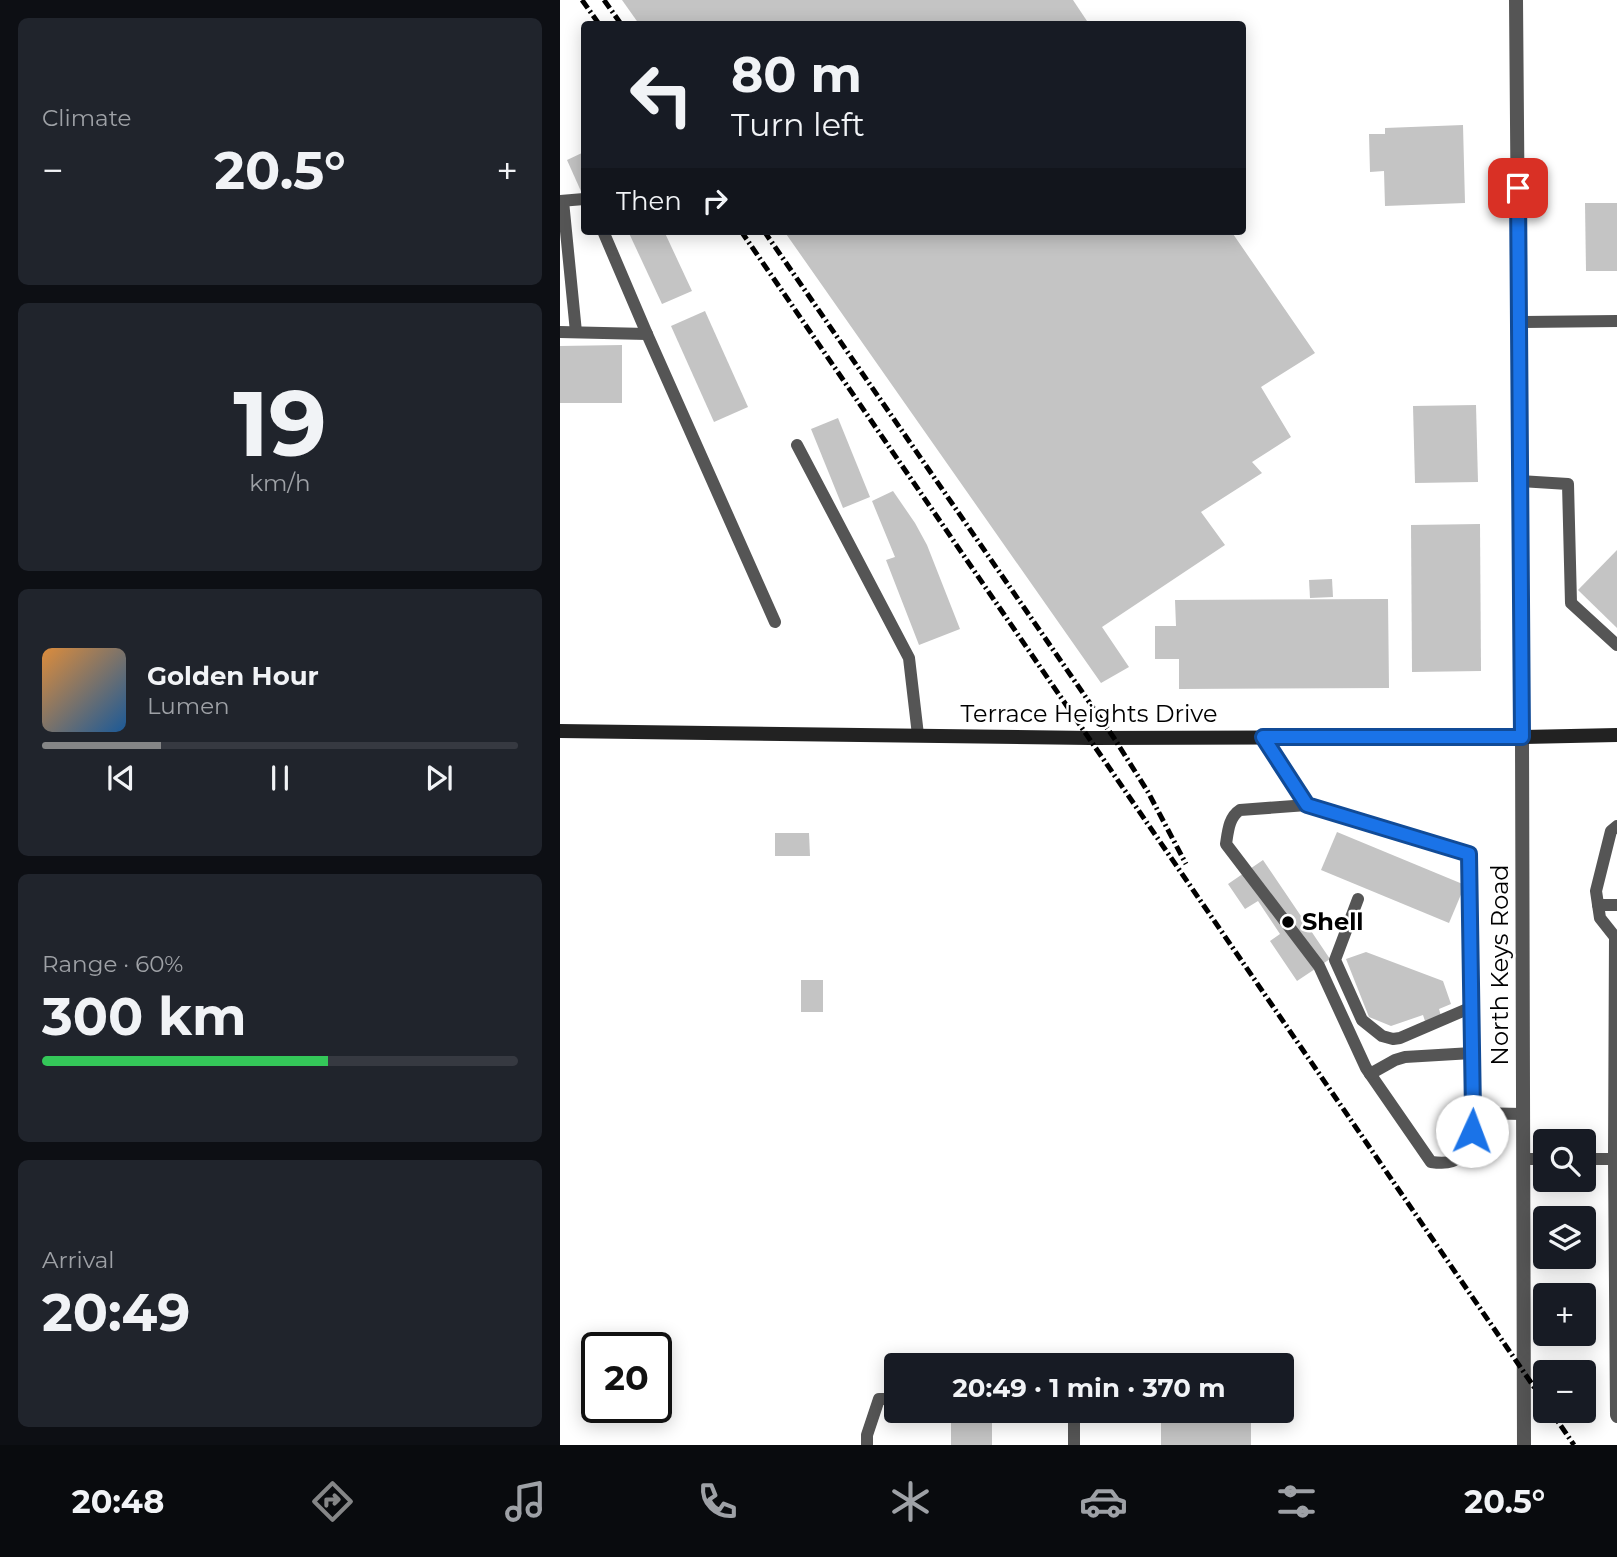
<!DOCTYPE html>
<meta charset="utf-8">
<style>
:root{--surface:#171b24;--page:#20242c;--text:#f1f3f6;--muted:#9ea1a6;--line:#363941;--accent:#858687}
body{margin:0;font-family:Montserrat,sans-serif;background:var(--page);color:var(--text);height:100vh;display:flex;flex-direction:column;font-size:26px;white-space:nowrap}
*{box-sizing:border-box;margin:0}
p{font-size:23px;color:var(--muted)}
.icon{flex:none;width:38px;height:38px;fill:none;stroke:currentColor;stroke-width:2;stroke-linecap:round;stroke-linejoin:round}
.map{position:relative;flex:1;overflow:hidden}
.side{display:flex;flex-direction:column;gap:18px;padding:18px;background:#0d0f14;width:560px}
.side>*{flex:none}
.banner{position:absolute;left:21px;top:21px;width:665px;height:214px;border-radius:7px;box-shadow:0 4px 18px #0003;background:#171b24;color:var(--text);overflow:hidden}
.fabs{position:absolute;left:973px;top:1129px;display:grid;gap:14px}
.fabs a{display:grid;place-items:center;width:63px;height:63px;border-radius:7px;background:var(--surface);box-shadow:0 4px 18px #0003;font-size:35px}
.speed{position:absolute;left:21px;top:1332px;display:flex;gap:14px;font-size:35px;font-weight:700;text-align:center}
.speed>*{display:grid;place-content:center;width:91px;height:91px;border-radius:50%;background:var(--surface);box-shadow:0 4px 18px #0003;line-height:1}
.speed .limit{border:4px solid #111;border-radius:10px;background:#fff;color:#111}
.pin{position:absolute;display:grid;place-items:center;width:60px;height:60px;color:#fff;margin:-30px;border-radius:14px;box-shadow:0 4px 10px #0006}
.me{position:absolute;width:77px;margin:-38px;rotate:2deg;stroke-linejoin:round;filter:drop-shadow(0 0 5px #0008)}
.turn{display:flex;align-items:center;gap:24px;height:147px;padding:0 35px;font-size:32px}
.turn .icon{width:91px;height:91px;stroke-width:2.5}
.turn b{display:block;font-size:49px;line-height:60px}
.then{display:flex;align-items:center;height:66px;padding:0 35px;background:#0003;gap:14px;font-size:26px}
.big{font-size:52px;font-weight:700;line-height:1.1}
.side .card{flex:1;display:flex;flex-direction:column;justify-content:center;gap:10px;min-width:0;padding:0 24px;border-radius:10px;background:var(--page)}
.side .dial{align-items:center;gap:0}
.dial b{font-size:91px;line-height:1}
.song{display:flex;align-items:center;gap:21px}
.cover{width:84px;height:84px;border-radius:10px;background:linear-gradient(135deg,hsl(30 70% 55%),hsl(210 70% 35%))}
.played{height:7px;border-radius:4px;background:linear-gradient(90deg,var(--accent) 25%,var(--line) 25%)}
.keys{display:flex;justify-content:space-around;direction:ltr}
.heat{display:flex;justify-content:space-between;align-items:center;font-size:38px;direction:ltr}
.charge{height:10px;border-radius:5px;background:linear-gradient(90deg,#34c759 60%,var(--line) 0)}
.trip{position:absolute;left:324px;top:1353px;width:410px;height:70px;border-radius:7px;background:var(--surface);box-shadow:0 4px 18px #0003;font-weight:700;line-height:70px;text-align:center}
.dock{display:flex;height:112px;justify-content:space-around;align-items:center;background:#090b0e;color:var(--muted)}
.dock .icon{width:49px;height:49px}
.dock .on{color:var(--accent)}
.dock b{font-size:32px;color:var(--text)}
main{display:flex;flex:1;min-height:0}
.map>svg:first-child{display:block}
.building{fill:#c4c4c4}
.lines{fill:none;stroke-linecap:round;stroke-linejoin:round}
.lane{stroke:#555;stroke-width:12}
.street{stroke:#555;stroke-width:14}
.secondary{stroke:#222;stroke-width:14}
.rail{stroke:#000;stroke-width:5;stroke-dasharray:10 3.5 2 3.5;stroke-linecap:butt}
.route-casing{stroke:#114b97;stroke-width:18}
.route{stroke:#1a73e8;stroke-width:12}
.poi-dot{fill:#000;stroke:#fff;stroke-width:2.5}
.labels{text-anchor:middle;stroke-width:5;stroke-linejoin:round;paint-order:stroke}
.street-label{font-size:24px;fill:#000;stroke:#fff}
.poi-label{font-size:24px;font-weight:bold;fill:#000;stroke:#fff;text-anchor:start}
</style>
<main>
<section class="side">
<div class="card"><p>Climate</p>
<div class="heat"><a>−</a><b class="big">20.5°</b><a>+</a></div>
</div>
<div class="card dial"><b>19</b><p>km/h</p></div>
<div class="card">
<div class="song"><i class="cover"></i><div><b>Golden Hour</b><p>Lumen</p></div></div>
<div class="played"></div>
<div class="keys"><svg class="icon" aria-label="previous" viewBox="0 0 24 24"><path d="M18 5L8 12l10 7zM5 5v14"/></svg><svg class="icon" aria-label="pause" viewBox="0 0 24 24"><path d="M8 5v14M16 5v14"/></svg><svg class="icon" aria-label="next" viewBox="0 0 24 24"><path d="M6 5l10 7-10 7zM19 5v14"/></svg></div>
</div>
<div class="card"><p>Range · 60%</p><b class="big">300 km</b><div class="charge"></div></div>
<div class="card"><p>Arrival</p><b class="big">20:49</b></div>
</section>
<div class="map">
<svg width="1057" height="1445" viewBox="0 0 1057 1445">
<rect width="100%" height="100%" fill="#fff"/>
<g class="building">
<polygon points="62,0 513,0 529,24 79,24"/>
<polygon points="903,125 905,203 825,206 824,171 810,172 809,134 825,134 825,128"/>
<polygon points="24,152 24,198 7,160"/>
<polygon points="1025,203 1057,203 1057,271 1026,271"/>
<polygon points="68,231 104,231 132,291 102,304"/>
<polygon points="224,231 671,231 755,353 701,387 731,437 692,462 702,473 641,512 665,545 542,627 569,667 541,683"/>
<polygon points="145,311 188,407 154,422 111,326"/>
<polygon points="62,345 62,403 0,403 0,346"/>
<polygon points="916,405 918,482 855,483 853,406"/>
<polygon points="278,418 310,497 283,508 251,429"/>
<polygon points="333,491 355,523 367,545 400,629 359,645 326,560 335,557 312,501"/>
<polygon points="920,524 921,671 852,672 851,525"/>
<polygon points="1057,550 1057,628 1018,590"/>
<polygon points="772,579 773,597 750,598 749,580"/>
<polygon points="828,599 829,688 619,689 619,659 595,659 595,626 616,626 615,600"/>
<polygon points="777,832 905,885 889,923 761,870"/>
<polygon points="215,833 249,833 250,856 215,856"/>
<polygon points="703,860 770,959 737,981 710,941 720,934 698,901 685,909 668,884"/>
<polygon points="806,952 883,981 891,1004 879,1009 881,1016 865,1021 863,1015 831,1026 809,1017 786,959"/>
<rect x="241" y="980" width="22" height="32"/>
<rect x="391" y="1410" width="41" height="35"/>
<rect x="601" y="1410" width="90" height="35"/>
</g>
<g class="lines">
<g class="lane">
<polyline points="0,201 24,199"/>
<polyline points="3,201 16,332"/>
<polyline points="43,231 87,334 215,622"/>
<polyline points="959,322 1057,321"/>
<polyline points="0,332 87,334"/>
<polyline points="237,445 349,658 358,735"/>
<polyline points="960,481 1008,484 1011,603 1057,645"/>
<polyline points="703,738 747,805"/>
<path d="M747,805l162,49 4,259 -2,35c-16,13 -19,17 -40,14l-65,-94 -47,-102 -93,-122c2,-13 3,-27 14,-34z"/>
<polyline points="1057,826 1051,831 1036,891 1040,918 1055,937 1054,1159 1057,1159"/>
<polyline points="798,899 775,960 802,1020 822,1036 833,1039 840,1038 912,1007"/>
<polyline points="1038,905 1057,905"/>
<polyline points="810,1074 835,1060 845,1057 912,1053"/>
<polyline points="913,1113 963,1114"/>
<polyline points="963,1159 985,1159"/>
<polyline points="1024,1159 1054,1159 1056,1415 1057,1417"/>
<polyline points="513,1364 513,1365"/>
<polyline points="514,1410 514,1445"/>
<polyline points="307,1445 307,1435 319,1399 336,1399"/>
</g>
<polyline class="street" points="956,0 962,737 964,1445"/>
<polyline class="secondary" points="0,731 530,738 962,737 1057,735"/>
<g class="rail">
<polyline points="22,0 39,24"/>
<polyline points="44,0 61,24"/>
<polyline points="181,231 985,1403"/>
<polyline points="204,231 554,738 588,792 626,864"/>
<polyline points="990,1410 1014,1445"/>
</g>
</g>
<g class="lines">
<g class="route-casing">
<polyline id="route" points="912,1131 913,1113 909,854 747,805 703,737 962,737 958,188"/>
</g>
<use href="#route" class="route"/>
</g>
<circle class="poi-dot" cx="728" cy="922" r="7"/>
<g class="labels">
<g class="street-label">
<text x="529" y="722">Terrace Heights Drive</text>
<text transform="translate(940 965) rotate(-90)" y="8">North Keys Road</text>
</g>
<g class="poi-label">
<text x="742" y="930">Shell</text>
</g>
</g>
</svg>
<div class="fabs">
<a><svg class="icon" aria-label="search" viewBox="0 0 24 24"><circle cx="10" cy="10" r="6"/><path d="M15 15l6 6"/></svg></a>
<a><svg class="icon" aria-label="layers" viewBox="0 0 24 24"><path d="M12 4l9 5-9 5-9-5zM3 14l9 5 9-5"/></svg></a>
<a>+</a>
<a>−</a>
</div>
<div class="speed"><div class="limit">20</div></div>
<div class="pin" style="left:958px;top:188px;background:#d93025"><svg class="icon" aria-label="arrive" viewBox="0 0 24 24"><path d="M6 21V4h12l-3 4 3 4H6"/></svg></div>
<svg class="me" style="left:912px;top:1131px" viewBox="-20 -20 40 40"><circle r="19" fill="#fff"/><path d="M0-13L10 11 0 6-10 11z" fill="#1a73e8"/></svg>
<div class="trip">20:49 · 1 min · 370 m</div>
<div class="banner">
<div class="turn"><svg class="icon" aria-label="left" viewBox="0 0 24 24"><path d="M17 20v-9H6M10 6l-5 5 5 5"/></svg><div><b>80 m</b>Turn left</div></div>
<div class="then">Then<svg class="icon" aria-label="right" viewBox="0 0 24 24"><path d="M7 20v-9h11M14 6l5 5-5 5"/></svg></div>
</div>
</div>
</main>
<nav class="dock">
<b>20:48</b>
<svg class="icon on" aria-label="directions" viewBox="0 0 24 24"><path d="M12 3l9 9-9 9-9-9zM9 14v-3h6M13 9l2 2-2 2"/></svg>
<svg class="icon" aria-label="music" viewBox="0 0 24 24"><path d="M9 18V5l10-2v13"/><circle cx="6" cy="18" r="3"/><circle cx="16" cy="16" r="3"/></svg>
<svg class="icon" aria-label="phone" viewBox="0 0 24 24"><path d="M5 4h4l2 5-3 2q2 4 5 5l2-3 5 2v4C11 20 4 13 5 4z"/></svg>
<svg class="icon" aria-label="climate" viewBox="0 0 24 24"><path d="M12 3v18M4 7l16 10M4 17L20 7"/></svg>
<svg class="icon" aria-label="car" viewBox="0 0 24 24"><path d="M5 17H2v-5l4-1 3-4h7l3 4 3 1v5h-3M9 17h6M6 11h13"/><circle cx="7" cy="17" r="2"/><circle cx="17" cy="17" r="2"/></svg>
<svg class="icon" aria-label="filters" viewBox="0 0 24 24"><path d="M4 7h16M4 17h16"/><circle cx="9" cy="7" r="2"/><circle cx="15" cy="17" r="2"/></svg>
<b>20.5°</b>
</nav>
